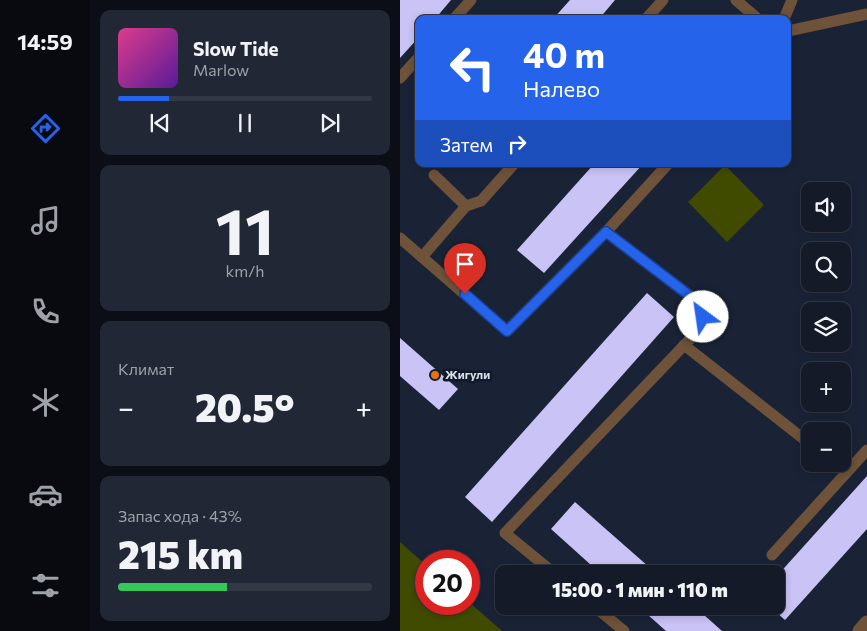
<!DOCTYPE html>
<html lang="ru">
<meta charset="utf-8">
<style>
:root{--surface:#141a28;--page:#212734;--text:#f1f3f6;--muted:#9da1a8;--line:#333845;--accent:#2563eb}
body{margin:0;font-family:Commissioner,sans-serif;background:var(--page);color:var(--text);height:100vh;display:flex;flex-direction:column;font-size:19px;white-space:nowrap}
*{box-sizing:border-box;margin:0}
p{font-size:16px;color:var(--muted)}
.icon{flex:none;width:28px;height:28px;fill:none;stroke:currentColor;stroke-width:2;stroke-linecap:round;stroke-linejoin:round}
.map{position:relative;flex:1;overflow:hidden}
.sheet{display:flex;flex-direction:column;gap:10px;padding:10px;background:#0b0e16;width:310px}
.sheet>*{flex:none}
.hud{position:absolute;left:15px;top:15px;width:376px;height:152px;border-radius:10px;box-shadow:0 2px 8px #0003,0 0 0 1px var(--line);background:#2563eb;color:#fff;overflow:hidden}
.tools{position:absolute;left:401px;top:182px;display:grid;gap:10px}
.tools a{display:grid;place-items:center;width:50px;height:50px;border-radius:10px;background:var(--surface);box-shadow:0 2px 8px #0003,0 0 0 1px var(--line);font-size:25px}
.speed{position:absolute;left:15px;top:550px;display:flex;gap:10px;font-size:25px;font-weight:700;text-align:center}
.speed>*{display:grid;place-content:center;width:65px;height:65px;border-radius:50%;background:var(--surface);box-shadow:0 2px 8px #0003,0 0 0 1px var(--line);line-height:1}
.speed .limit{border:8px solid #d22;background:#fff;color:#111}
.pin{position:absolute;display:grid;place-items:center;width:42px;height:42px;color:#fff;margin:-51px -21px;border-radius:50% 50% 50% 0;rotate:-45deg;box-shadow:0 0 5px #0007}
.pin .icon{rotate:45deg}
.me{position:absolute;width:55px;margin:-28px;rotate:329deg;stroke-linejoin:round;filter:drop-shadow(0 0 4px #0008)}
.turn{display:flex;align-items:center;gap:18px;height:105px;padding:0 25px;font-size:22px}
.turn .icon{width:65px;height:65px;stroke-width:2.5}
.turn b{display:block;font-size:35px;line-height:42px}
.then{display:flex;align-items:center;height:48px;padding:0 25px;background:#0003;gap:10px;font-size:19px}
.big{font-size:38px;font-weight:800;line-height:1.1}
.sheet .widget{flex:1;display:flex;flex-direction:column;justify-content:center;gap:8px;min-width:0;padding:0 18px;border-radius:10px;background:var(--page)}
.sheet .dial{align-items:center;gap:0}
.dial b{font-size:65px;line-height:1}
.song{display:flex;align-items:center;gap:15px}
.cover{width:60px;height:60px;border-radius:8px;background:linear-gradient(135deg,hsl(330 70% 55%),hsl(270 70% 35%))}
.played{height:5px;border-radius:2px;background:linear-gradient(90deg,var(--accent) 20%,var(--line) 20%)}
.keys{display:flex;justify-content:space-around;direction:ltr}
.heat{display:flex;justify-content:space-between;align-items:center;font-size:28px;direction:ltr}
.charge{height:8px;border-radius:4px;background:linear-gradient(90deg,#34c759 43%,var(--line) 0)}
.trip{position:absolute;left:95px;top:565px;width:290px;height:50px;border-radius:10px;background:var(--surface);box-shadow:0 2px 8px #0003,0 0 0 1px var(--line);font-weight:800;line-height:50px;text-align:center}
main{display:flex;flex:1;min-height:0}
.dock{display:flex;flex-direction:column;width:90px;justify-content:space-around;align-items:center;background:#080a10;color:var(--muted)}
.dock .icon{width:35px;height:35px}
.dock .on{color:var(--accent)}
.dock b{font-size:22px;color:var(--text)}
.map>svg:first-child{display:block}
.green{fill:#414b00}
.building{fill:#c9c3f6}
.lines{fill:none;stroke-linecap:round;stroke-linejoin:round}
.lane{stroke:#6e5239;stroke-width:11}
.street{stroke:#6e5239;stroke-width:15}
.route-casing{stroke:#184099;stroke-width:12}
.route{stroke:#2563eb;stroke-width:9}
.food-dot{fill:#e8710a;stroke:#111a2b;stroke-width:2}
.labels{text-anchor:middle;stroke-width:5;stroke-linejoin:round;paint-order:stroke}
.poi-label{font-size:12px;font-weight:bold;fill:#d7deeb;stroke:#111a2b;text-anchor:start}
</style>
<main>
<nav class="dock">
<b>14:59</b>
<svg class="icon on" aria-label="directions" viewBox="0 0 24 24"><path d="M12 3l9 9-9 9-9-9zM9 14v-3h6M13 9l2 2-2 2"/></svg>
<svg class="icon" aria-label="music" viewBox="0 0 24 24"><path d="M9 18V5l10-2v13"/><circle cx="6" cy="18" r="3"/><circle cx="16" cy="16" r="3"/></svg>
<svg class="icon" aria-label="phone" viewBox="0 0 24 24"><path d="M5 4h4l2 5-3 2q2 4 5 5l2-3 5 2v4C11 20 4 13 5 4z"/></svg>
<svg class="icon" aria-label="climate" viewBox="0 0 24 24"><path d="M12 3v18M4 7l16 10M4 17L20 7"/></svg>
<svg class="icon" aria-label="car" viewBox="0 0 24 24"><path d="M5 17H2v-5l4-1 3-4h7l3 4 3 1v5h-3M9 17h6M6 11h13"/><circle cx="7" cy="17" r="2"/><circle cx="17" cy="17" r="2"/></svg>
<svg class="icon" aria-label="filters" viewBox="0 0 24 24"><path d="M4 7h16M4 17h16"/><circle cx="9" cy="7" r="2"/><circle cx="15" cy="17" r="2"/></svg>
</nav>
<section class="sheet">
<div class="widget">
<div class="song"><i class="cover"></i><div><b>Slow Tide</b><p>Marlow</p></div></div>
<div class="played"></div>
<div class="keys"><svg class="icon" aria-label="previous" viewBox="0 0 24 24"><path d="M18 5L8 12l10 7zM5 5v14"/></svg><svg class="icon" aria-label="pause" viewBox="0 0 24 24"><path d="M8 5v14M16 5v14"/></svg><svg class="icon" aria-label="next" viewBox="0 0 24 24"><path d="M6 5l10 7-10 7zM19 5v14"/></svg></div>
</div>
<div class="widget dial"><b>11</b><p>km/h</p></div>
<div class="widget"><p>Климат</p>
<div class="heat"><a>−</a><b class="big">20.5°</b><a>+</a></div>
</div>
<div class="widget"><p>Запас хода · 43%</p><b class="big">215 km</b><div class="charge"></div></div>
</section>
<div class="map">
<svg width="467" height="631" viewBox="0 0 467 631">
<rect width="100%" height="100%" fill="#1a2336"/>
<g class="green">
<polygon points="325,165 364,205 327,242 288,202"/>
<polygon points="0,542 26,565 26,604 69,604 69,602 102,631 0,631"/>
</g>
<g class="building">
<polygon points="0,0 51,0 35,19 19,19 19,37 0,58"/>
<polygon points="170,0 215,0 199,19 153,19"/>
<polygon points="194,164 243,164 144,273 117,250"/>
<polygon points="247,293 274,317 92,522 65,497"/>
<polygon points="0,338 58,389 39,410 0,376"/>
<polygon points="467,476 467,529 385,620 376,612 376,577"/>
<polygon points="175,502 257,574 201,574 151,529"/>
<polygon points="238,606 294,606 322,631 266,631"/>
</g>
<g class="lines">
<g class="lane">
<polyline points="336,0 358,19"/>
<polyline points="54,19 71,0"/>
<polyline points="246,19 263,0"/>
<polyline points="384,19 392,0"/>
<polyline points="388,31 467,14"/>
<polyline points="0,78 19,57"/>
<polyline points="34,175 66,206"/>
<polyline points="0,238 107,331 206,232 268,164"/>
<polyline points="22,257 66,206 81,201 114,164"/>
<polyline points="284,345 410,444"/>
<polyline points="436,464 447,472"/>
<polyline points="372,555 467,450"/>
<polyline points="155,574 105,533 292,337 303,317 298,302 206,232"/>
<polyline points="194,606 224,631"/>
</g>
<polyline class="street" points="460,631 467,623"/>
</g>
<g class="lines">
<g class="route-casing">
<polyline id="route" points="65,294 107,331 206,232 298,302 303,317"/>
</g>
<use href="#route" class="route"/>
</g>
<circle class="food-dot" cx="35" cy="375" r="5"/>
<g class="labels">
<g class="poi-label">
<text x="45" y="379">Жигули</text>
</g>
</g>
</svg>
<div class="tools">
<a><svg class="icon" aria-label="sound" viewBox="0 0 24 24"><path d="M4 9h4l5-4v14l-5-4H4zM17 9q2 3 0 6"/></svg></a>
<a><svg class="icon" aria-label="search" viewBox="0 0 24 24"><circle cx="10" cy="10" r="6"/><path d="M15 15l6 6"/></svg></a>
<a><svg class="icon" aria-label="layers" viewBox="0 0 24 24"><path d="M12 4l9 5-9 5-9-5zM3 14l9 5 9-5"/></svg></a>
<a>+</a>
<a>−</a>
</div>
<div class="speed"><div class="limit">20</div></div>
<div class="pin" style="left:65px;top:294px;background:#d93025"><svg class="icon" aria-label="arrive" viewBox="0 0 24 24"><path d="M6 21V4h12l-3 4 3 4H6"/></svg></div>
<svg class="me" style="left:303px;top:317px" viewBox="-20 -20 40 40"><circle r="19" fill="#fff"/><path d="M0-13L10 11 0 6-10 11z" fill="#2563eb"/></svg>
<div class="trip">15:00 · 1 мин · 110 m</div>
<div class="hud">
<div class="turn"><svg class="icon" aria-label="left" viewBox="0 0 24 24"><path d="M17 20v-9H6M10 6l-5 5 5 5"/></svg><div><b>40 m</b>Налево</div></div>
<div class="then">Затем<svg class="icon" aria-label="right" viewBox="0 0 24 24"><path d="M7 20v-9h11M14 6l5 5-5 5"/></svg></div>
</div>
</div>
</main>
